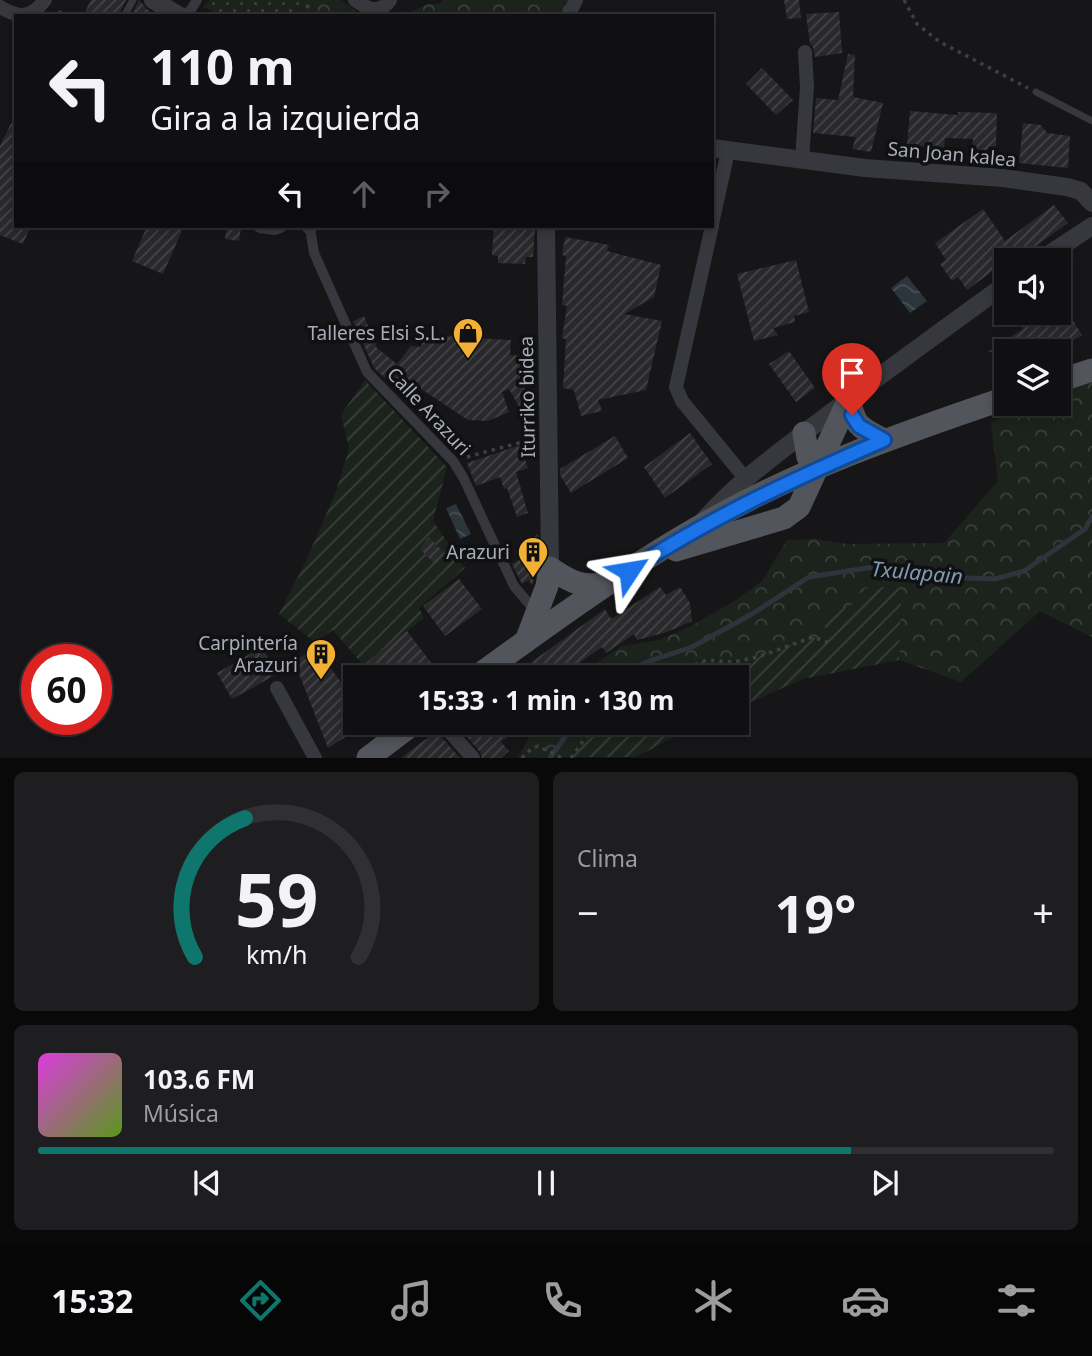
<!DOCTYPE html>
<html lang="es">
<meta charset="utf-8">
<style>
:root{--surface:#101012;--page:#1e1e20;--text:#f1f3f6;--muted:#9c9d9f;--line:#303032;--accent:#0f766e}
body{margin:0;font-family:"Noto Sans",sans-serif;background:var(--page);color:var(--text);height:100vh;display:flex;flex-direction:column;font-size:26px;white-space:nowrap}
*{box-sizing:border-box;margin:0}
p{font-size:23px;color:var(--muted)}
.icon{flex:none;width:38px;height:38px;fill:none;stroke:currentColor;stroke-width:2;stroke-linecap:round;stroke-linejoin:round}
.map{position:relative;height:758px;overflow:hidden}
.panel{display:flex;flex-direction:column;gap:14px;padding:14px;background:#09090a;flex:1}
.panel>*{flex:none}
.top-card{position:absolute;left:14px;top:14px;width:700px;height:214px;border-radius:0px;box-shadow:0 4px 10px #0003,0 0 0 2px var(--line);background:#101012;color:var(--text);overflow:hidden}
.controls{position:absolute;left:994px;top:248px;display:grid;gap:14px}
.controls a{display:grid;place-items:center;width:77px;height:77px;border-radius:0px;background:var(--surface);box-shadow:0 4px 10px #0003,0 0 0 2px var(--line);font-size:35px}
.speed{position:absolute;left:21px;top:644px;display:flex;gap:14px;font-size:35px;font-weight:700;text-align:center}
.speed>*{display:grid;place-content:center;width:91px;height:91px;border-radius:50%;background:var(--surface);box-shadow:0 4px 10px #0003,0 0 0 2px var(--line);line-height:1}
.speed .limit{border:10px solid #d22;background:#fff;color:#111}
.pin{position:absolute;display:grid;place-items:center;width:60px;height:60px;color:#fff;margin:-72px -30px;border-radius:50% 50% 50% 0;rotate:-45deg;box-shadow:0 0 7px #0007}
.pin .icon{rotate:45deg}
.me{position:absolute;width:77px;margin:-38px;rotate:57deg;stroke-linejoin:round;filter:drop-shadow(0 0 5px #0008)}
.turn{display:flex;align-items:center;gap:24px;height:147px;padding:0 21px;font-size:32px}
.turn .icon{width:91px;height:91px;stroke-width:2.5}
.turn b{display:block;font-size:49px;line-height:60px}
.lanes{display:flex;align-items:center;height:66px;padding:0 21px;background:#0003;justify-content:center;gap:35px;direction:ltr}
.lanes .off{opacity:.35}
.big{font-size:52px;font-weight:700;line-height:1.1}
.panel .tile{flex:1;display:flex;flex-direction:column;justify-content:center;gap:10px;min-width:0;padding:0 24px;border-radius:10px;background:var(--page)}
.panel .dial{align-items:center;gap:0}
.dial svg{height:182px;overflow:visible;fill:none;stroke:var(--line);stroke-width:7;stroke-linecap:round;text-anchor:middle}
.dial text{fill:var(--text);stroke:none}
.song{display:flex;align-items:center;gap:21px}
.cover{width:84px;height:84px;border-radius:10px;background:linear-gradient(135deg,hsl(300 70% 55%),hsl(90 70% 35%))}
.played{height:7px;border-radius:4px;background:linear-gradient(90deg,var(--accent) 80%,var(--line) 80%)}
.keys{display:flex;justify-content:space-around;direction:ltr}
.heat{display:flex;justify-content:space-between;align-items:center;font-size:38px;direction:ltr}
.panel .tiles{flex:1;display:grid;gap:14px;grid-template-columns:1fr 1fr}
.tile:last-child{grid-column:span 2}
.trip{position:absolute;left:343px;top:665px;width:406px;height:70px;border-radius:0px;background:var(--surface);box-shadow:0 4px 10px #0003,0 0 0 2px var(--line);font-weight:700;line-height:70px;text-align:center}
.dock{display:flex;height:112px;justify-content:space-around;align-items:center;background:#060607;color:var(--muted)}
.dock .icon{width:49px;height:49px}
.dock .on{color:var(--accent)}
.dock b{font-size:32px;color:var(--text)}
.map>svg:first-child{display:block}
.grass{fill:url(#grass-dots)}
.forest{fill:url(#forest-crowns)}
.garden{fill:url(#garden-furrows)}
.water{fill:url(#water-waves)}
.lines{fill:none;stroke-linecap:round;stroke-linejoin:round}
.stream{stroke:#2c353c;stroke-width:5}
.building{fill:url(#building-hatch)}
.path{stroke:#3d3f44;stroke-width:3.5;stroke-dasharray:3.5 5;stroke-linecap:butt}
.service{stroke:#37383d;stroke-width:7}
.pedestrian{stroke:#37383d;stroke-width:10}
.minor{stroke:#37383d;stroke-width:14}
.tertiary{stroke:#37383d;stroke-width:18}
.primary{stroke:#53555c;stroke-width:23}
.route-casing{stroke:#114b97;stroke-width:18}
.route{stroke:#1a73e8;stroke-width:12}
.labels{text-anchor:middle;stroke-width:7;stroke-linejoin:round;paint-order:stroke}
.street-label{font-size:19px;fill:#a8adb8;stroke:#111113}
.poi-label{font-size:19px;fill:#a8adb8;stroke:#111113;text-anchor:end}
.water-label{font-size:21px;font-style:italic;fill:#7f9bb3;stroke:#111113}
</style>
<div class="map">
<svg width="1092" height="758" viewBox="0 0 1092 758">
<defs>
<pattern id="grass-dots" width="8" height="8" patternUnits="userSpaceOnUse" patternTransform="scale(1.75)"><rect width="8" height="8" fill="#1c231d"/><path d="M2 2h.1M6 6h.1" fill="none" stroke="#3a403c" stroke-width="1.8" stroke-linecap="round"/></pattern>
<pattern id="forest-crowns" width="20" height="18" patternUnits="userSpaceOnUse" patternTransform="scale(1.75)"><rect width="20" height="18" fill="#1c231d"/><path d="M2 6a3 3 0 1 1 6 0M12 15a3 3 0 1 1 6 0" fill="none" stroke="#3a403c"/></pattern>
<pattern id="garden-furrows" width="10" height="10" patternUnits="userSpaceOnUse" patternTransform="scale(1.75)"><rect width="10" height="10" fill="#1c231d"/><path d="M-1 1l2-2M0 10L10 0M9 11l2-2" fill="none" stroke="#3a403c"/></pattern>
<pattern id="water-waves" width="16" height="10" patternUnits="userSpaceOnUse" patternTransform="scale(1.75)"><rect width="16" height="10" fill="#2c353c"/><path d="M0 5q4-4 8 0t8 0" fill="none" stroke="#485056"/></pattern>
<pattern id="building-hatch" width="6" height="6" patternUnits="userSpaceOnUse" patternTransform="scale(1.75)"><rect width="6" height="6" fill="#29292c"/><path d="M-1 1l2-2M0 6l6-6M5 7l2-2" fill="none" stroke="#454548"/></pattern>
</defs>
<rect width="100%" height="100%" fill="#161618"/>
<polygon class="grass" points="210,0 306,0 299,16 223,16 203,7"/>
<g class="forest">
<polygon points="306,0 341,0 362,16 299,16"/>
<polygon points="443,0 570,0 562,16 388,16 409,13 428,4 439,4"/>
<polygon points="1092,362 1092,637 1040,611 961,682 899,660 901,597 898,586 859,589 861,601 829,643 813,638 758,657 733,662 707,660 663,677 579,677 587,669 622,646 659,640 691,626 736,600 762,581 787,540 815,539 847,544 944,543 998,481 991,423 1023,404 1059,404 1059,383"/>
<polygon points="537,723 596,723 571,757 518,758"/>
</g>
<g class="garden">
<polygon points="365,380 447,467 433,521 465,568 419,608 424,618 363,665 333,630 315,642 279,614 305,563 335,494 349,449 341,415"/>
<polygon points="898,586 901,597 899,660 803,679 737,708 737,677 663,677 707,660 733,662 758,657 813,637 828,643 823,617 861,601 859,589"/>
<polygon points="596,723 701,723 636,757 571,757"/>
</g>
<g class="water">
<polygon points="907,276 927,301 910,313 891,288"/>
<polygon points="456,504 471,534 460,539 446,508"/>
</g>
<g class="lines">
<g class="stream">
<polyline points="624,677 644,663 692,647 752,614 809,577 880,566 938,577 995,579 1024,571 1085,529 1092,517"/>
<polyline points="550,758 575,723"/>
</g>
</g>
<g class="building">
<polygon points="91,0 126,0 118,16 83,16"/>
<polygon points="139,0 147,9 157,16 131,16"/>
<polygon points="784,0 799,0 801,18 787,19"/>
<polygon points="839,12 842,53 815,57 813,47 810,44 806,14"/>
<polygon points="848,54 855,55 853,97 883,103 871,152 852,149 856,137 813,133 816,98 838,100"/>
<polygon points="762,68 793,100 776,115 746,84"/>
<polygon points="910,111 958,115 958,112 997,113 996,147 989,147 985,154 972,153 973,139 945,138 944,148 907,145"/>
<polygon points="16,113 16,226 31,226 23,244 0,235 0,146"/>
<polygon points="1023,123 1041,125 1047,133 1070,136 1068,168 1019,163"/>
<polygon points="1054,205 1068,223 1029,251 1026,248 1006,261 967,290 958,277 952,281 940,264 946,260 935,243 983,209 1005,241"/>
<polygon points="147,226 184,226 163,274 132,261"/>
<polygon points="227,226 241,228 239,241 225,239"/>
<polygon points="494,226 528,226 528,228 535,228 533,257 526,257 525,264 498,263 498,256 492,255"/>
<polygon points="565,237 609,245 607,251 661,265 654,297 624,314 662,321 646,390 598,400 602,411 581,416 574,390 563,388 566,339 562,338 567,306 562,305 566,256 562,255"/>
<polygon points="796,260 809,312 794,316 795,322 773,328 778,335 754,341 737,274"/>
<polygon points="1013,313 1057,313 1060,319 1069,314 1082,335 1055,352 987,352 1023,329"/>
<polygon points="364,316 377,348 397,364 411,346 421,347 425,335 511,340 510,355 536,357 533,387 525,387 521,410 509,389 502,392 509,412 488,421 468,420 409,381 387,380 374,368 353,321"/>
<polygon points="789,351 815,388 796,402 769,364"/>
<polygon points="690,433 712,464 665,498 644,467"/>
<polygon points="615,436 628,458 571,493 560,475 560,469"/>
<polygon points="520,445 528,468 516,472 528,513 517,517 507,488 504,489 500,477 476,486 467,463"/>
<polygon points="538,534 539,560 533,582 532,585 529,580 522,584 512,564 524,557 519,548"/>
<polygon points="429,537 444,553 435,564 420,549"/>
<polygon points="459,579 482,609 445,636 423,606"/>
<polygon points="660,587 666,595 680,587 690,603 692,621 667,632 637,640 634,634 606,653 602,647 559,677 528,677 522,669 605,609 611,619"/>
<polygon points="407,631 442,677 373,677 363,665"/>
<polygon points="262,647 277,674 232,699 217,673"/>
<polygon points="315,648 355,700 355,731 328,748 294,661"/>
<polygon points="458,723 526,723 501,742 509,751 501,758 482,758 480,752 456,724"/>
<polygon points="437,732 460,758 401,758 419,744"/>
</g>
<g class="lines">
<g class="path">
<polyline points="904,0 917,24 940,42 1028,88"/>
<polyline points="58,12 75,16"/>
<polyline points="304,16 310,0"/>
<polyline points="467,457 533,439"/>
<polyline points="663,677 707,660 733,662 758,657 813,637 829,643"/>
<polyline points="522,758 531,749 538,746 562,758"/>
<polyline points="571,758 596,723"/>
</g>
<g class="service">
<polyline points="124,16 133,0"/>
<polyline points="1036,92 1092,121"/>
</g>
<g class="pedestrian">
<polyline points="184,16 190,11 197,0"/>
<polyline points="310,228 314,253 367,372 453,461 463,477 514,586 536,612"/>
</g>
<g class="minor">
<path d="M355,0c12,9 25,15 35,0"/>
<path d="M0,7c20,12 31,11 45,-7"/>
<polyline points="568,16 576,0"/>
<polyline points="802,160 807,87 805,52"/>
<polyline points="712,224 728,151"/>
<polyline points="260,226 274,228 280,226"/>
<polyline points="308,226 310,228"/>
<polyline points="712,226 676,387 682,401 745,478"/>
<polyline points="277,688 315,758"/>
<polyline points="442,723 473,758"/>
</g>
<g class="tertiary">
<polyline points="153,0 180,16"/>
<polyline points="712,148 865,168 1003,178 1067,187 1081,191 1092,203"/>
<polyline points="546,226 550,568"/>
<polyline points="1039,261 1092,226"/>
<path d="M703,521c32,-37 71,-65 109,-94 64,-49 129,-96 194,-143"/>
</g>
<g class="primary">
<polyline points="1059,381 1092,370"/>
<path d="M849,399c6,28 10,28 35,41"/>
<polyline points="804,433 808,457 814,470"/>
<polyline points="676,550 784,518 799,507 849,399"/>
<path d="M526,641l21,-55 3,-18c22,15 32,20 59,15"/>
<path d="M476,677c72,-52 144,-105 221,-149 97,-57 203,-94 309,-130"/>
<polyline points="368,758 414,723"/>
</g>
</g>
<g class="lines">
<g class="route-casing">
<path id="route" d="M629,571c82,-54 165,-92 255,-131l-25,-14 -7,-11"/>
</g>
<use href="#route" class="route"/>
</g>
<defs>
<g id="shop-pin" transform="scale(1.575)"><path d="M0 17L-7.5 6A9.5 9.5 0 1 1 7.5 6Z" fill="#f2b134" stroke="#111113"/><path d="M-5-2.5h2.3a2.7 3.5 0 0 1 5.4 0H5L5.5 6h-11ZM-1.5-2.5h3a1.5 2.3 0 0 0-3 0Z" fill="#111"/></g>
<g id="building-pin" transform="scale(1.575)"><path d="M0 17L-7.5 6A9.5 9.5 0 1 1 7.5 6Z" fill="#f2b134" stroke="#111113"/><path d="M-4-6H4V6H1V3H-1V6H-4ZM-2.5-4.3h1.7v1.8h-1.7ZM.8-4.3h1.7v1.8H.8ZM-2.5-1h1.7V.8h-1.7ZM.8-1h1.7V.8H.8Z" fill="#111"/></g>
</defs>
<g fill-rule="evenodd">
<use href="#shop-pin" x="468" y="333"/>
<use href="#building-pin" x="533" y="552"/>
<use href="#building-pin" x="321" y="654"/>
</g>
<g class="labels">
<g class="street-label">
<text transform="translate(952 154) rotate(5)" y="7">San Joan kalea</text>
<text transform="translate(527 397) rotate(-91)" y="7">Iturriko bidea</text>
<text transform="translate(429 411) rotate(47)" y="7">Calle Arazuri</text>
</g>
<g class="poi-label">
<text x="445" y="340">Talleres Elsi S.L.</text>
<text x="510" y="559">Arazuri</text>
<text x="298" y="650">Carpintería<tspan x="298" dy="22">Arazuri</tspan></text>
</g>
<g class="water-label">
<text transform="translate(917 573) rotate(5)" y="7">Txulapain</text>
</g>
</g>
</svg>
<div class="controls">
<a><svg class="icon" aria-label="sound" viewBox="0 0 24 24"><path d="M4 9h4l5-4v14l-5-4H4zM17 9q2 3 0 6"/></svg></a>
<a><svg class="icon" aria-label="layers" viewBox="0 0 24 24"><path d="M12 4l9 5-9 5-9-5zM3 14l9 5 9-5"/></svg></a>
</div>
<div class="speed"><div class="limit">60</div></div>
<div class="pin" style="left:852px;top:415px;background:#d93025"><svg class="icon" aria-label="arrive" viewBox="0 0 24 24"><path d="M6 21V4h12l-3 4 3 4H6"/></svg></div>
<svg class="me" style="left:629px;top:571px" viewBox="-20 -20 40 40"><path d="M0-17L14 15 0 8-14 15z" fill="#1a73e8" stroke="#fff" stroke-width="4"/></svg>
<div class="trip">15:33 · 1 min · 130 m</div>
<div class="top-card">
<div class="turn"><svg class="icon" aria-label="left" viewBox="0 0 24 24"><path d="M17 20v-9H6M10 6l-5 5 5 5"/></svg><div><b>110 m</b>Gira a la izquierda</div></div>
<div class="lanes"><svg class="icon" aria-label="left" viewBox="0 0 24 24"><path d="M17 20v-9H6M10 6l-5 5 5 5"/></svg><svg class="icon off" aria-label="ahead" viewBox="0 0 24 24"><path d="M12 20V5M6 11l6-6 6 6"/></svg><svg class="icon off" aria-label="right" viewBox="0 0 24 24"><path d="M7 20v-9h11M14 6l5 5-5 5"/></svg></div>
</div>
</div>
<section class="panel">
<div class="tiles">
<div class="tile dial"><svg viewBox="0 0 100 80">
<path d="M14 69A42 42 0 1 1 86 69"/>
<path d="M14 69A42 42 0 0 1 36 8" stroke="#0f766e"/>
<text x="50" y="56" font-size="32" font-weight="700">59</text>
<text x="50" y="72" font-size="11">km/h</text>
</svg></div>
<div class="tile"><p>Clima</p>
<div class="heat"><a>−</a><b class="big">19°</b><a>+</a></div>
</div>
<div class="tile">
<div class="song"><i class="cover"></i><div><b>103.6 FM</b><p>Música</p></div></div>
<div class="played"></div>
<div class="keys"><svg class="icon" aria-label="previous" viewBox="0 0 24 24"><path d="M18 5L8 12l10 7zM5 5v14"/></svg><svg class="icon" aria-label="pause" viewBox="0 0 24 24"><path d="M8 5v14M16 5v14"/></svg><svg class="icon" aria-label="next" viewBox="0 0 24 24"><path d="M6 5l10 7-10 7zM19 5v14"/></svg></div>
</div>
</div>
</section>
<nav class="dock">
<b>15:32</b>
<svg class="icon on" aria-label="directions" viewBox="0 0 24 24"><path d="M12 3l9 9-9 9-9-9zM9 14v-3h6M13 9l2 2-2 2"/></svg>
<svg class="icon" aria-label="music" viewBox="0 0 24 24"><path d="M9 18V5l10-2v13"/><circle cx="6" cy="18" r="3"/><circle cx="16" cy="16" r="3"/></svg>
<svg class="icon" aria-label="phone" viewBox="0 0 24 24"><path d="M5 4h4l2 5-3 2q2 4 5 5l2-3 5 2v4C11 20 4 13 5 4z"/></svg>
<svg class="icon" aria-label="climate" viewBox="0 0 24 24"><path d="M12 3v18M4 7l16 10M4 17L20 7"/></svg>
<svg class="icon" aria-label="car" viewBox="0 0 24 24"><path d="M5 17H2v-5l4-1 3-4h7l3 4 3 1v5h-3M9 17h6M6 11h13"/><circle cx="7" cy="17" r="2"/><circle cx="17" cy="17" r="2"/></svg>
<svg class="icon" aria-label="filters" viewBox="0 0 24 24"><path d="M4 7h16M4 17h16"/><circle cx="9" cy="7" r="2"/><circle cx="15" cy="17" r="2"/></svg>
</nav>
